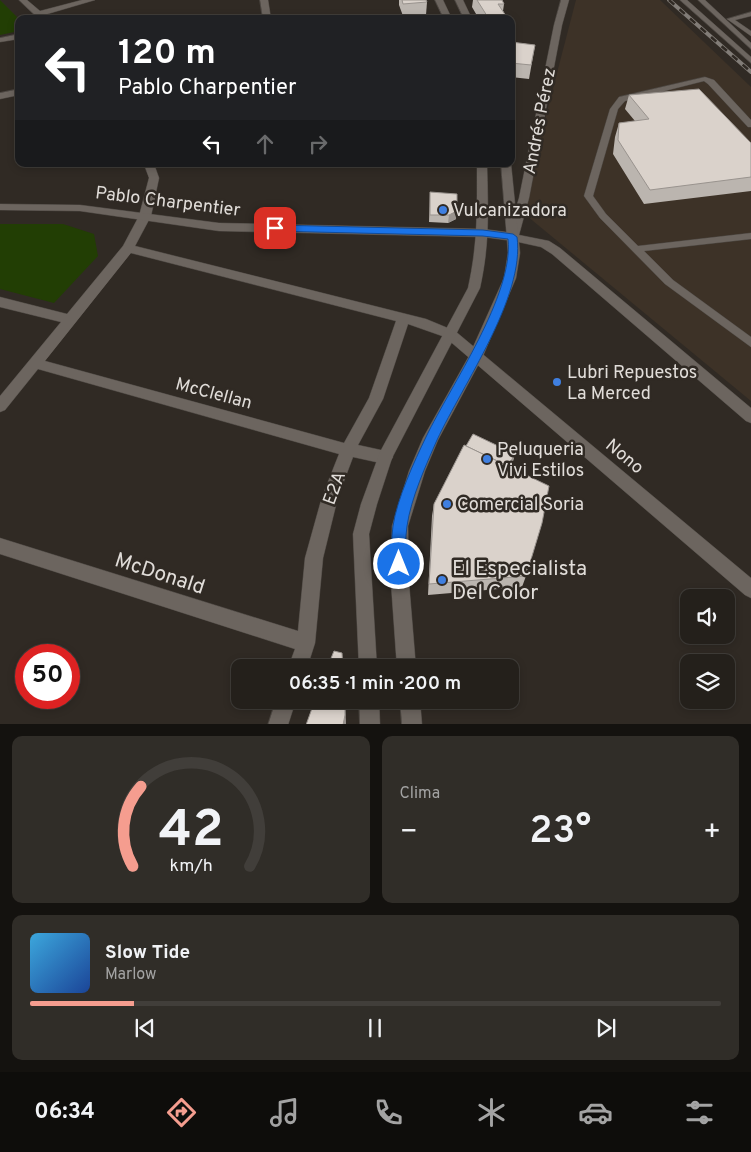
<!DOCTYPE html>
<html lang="es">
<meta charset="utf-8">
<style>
:root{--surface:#24201b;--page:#302d28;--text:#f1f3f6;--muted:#a3a3a3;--line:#413e3a;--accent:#f59d8f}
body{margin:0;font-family:Overpass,sans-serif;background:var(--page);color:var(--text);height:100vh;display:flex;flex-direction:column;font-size:19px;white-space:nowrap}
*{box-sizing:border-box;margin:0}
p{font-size:16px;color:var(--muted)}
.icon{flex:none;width:28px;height:28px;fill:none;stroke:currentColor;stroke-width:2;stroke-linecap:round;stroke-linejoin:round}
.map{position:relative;height:724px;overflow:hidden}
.drawer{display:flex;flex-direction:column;gap:12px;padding:12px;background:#14120f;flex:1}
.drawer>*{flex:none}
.guide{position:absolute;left:15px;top:15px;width:500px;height:152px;border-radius:10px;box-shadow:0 2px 8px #0003,0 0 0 1px var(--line);background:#202124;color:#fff;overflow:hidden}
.buttons{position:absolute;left:680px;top:589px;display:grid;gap:10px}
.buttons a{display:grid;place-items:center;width:55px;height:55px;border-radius:10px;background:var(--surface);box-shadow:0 2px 8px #0003,0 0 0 1px var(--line);font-size:25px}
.speed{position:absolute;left:15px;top:644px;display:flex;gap:10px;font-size:25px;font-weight:700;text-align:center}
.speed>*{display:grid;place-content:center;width:65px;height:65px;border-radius:50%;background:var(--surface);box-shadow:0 2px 8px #0003,0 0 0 1px var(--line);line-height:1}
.speed .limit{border:8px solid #d22;background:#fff;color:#111}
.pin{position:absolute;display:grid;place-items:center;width:42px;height:42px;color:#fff;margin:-21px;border-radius:10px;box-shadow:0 2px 8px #0006}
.me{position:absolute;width:55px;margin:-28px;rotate:0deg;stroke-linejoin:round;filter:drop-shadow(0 0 4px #0008)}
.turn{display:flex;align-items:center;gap:18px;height:105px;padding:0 20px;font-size:22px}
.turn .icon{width:65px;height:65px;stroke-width:2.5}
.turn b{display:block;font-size:35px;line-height:42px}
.lanes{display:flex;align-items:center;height:48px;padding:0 20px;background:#0003;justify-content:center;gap:25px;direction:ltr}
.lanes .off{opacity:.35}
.big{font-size:38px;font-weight:600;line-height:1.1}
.drawer .tile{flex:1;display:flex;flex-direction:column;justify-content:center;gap:8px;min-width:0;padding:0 18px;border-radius:10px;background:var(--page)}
.drawer .dial{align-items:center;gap:0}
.dial svg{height:130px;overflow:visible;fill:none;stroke:var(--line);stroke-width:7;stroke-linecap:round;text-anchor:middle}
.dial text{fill:var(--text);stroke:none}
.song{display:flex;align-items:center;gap:15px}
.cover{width:60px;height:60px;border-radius:8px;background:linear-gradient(135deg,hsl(200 70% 55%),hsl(220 70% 35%))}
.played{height:5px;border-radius:2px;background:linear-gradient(90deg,var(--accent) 15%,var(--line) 15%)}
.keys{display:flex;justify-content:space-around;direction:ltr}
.heat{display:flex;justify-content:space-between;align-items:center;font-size:28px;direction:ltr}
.drawer .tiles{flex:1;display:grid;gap:12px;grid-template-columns:1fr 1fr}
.tile:last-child{grid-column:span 2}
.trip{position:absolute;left:231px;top:659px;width:288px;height:50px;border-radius:10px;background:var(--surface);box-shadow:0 2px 8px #0003,0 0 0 1px var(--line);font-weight:600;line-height:50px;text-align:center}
.menu{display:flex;height:80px;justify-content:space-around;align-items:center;background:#0e0d0b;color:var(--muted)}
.menu .icon{width:35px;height:35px}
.menu .on{color:var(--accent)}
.menu b{font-size:22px;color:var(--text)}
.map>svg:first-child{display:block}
.built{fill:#3d3227}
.green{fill:#223e04}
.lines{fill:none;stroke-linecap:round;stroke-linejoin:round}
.service-casing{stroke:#4c4742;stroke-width:1}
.minor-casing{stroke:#4c4742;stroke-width:1}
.tertiary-casing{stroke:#4c4742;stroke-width:1}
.secondary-casing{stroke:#4c4742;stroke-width:1}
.service{fill:#6c655f;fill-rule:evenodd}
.minor{fill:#6c655f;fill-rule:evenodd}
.tertiary{fill:#6c655f;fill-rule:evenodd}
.secondary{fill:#6c655f;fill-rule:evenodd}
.rail-casing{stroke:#817c77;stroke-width:4}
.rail{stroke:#302a24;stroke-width:2.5;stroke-dasharray:7;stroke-linecap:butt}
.wall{fill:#bbb5af}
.shaded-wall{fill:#99938e}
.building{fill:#dad2cb;stroke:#99938e}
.route{fill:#1a73e8;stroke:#114b97}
.shop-dot{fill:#3f7fe0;stroke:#302a24;stroke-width:2}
.labels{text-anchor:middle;stroke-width:5;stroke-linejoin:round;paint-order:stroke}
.street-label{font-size:18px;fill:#e1ddd9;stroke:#302a24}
.poi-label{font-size:18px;fill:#e1ddd9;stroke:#302a24;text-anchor:start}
.near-poi-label{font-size:21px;fill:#e1ddd9;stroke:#302a24;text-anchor:start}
.near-street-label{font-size:21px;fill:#e1ddd9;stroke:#302a24}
</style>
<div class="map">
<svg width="751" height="725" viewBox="0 0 751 725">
<rect width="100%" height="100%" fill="#302a24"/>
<polygon class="built" points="576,0 660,0 751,87 751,401 521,211"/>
<g class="green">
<polygon points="0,0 19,19 19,31 0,35"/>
<polygon points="0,224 63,224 94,234 98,256 54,303 0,289"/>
</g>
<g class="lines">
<g class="service-casing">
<g id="service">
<polygon points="680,0 687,0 751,57 751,63"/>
<polygon points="698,0 705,0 751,43 751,49"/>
<polygon points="751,12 751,16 735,20 751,31 751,36 727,19"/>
<polygon points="705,77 714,80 751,120 751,127 748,127 708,84 704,81 625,101 618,109 593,196 606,214 638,246 751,233 751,239 644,251 673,280 751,337 751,347 665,284 600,218 584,196 610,109 619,97"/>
</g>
</g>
<g class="minor-casing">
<g id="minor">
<polygon points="19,0 27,0 40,11 82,0 95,0 44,15 48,19 39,19"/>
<polygon points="260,0 268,0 271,19 263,19"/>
<polygon points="561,0 569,0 562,25 529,198 519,235 549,241 560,248 751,408 751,423 746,421 552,254 541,247 509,240 507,237 519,198 554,25"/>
<polygon points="19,34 19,39 0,42 0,38"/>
<polygon points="19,89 19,95 0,99 0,93"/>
<path d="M144,164h10l5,14 -8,38 -16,30 291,73 29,12 296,247v20l-6,-3 -300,-258 -37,-13 -25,75 -25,46 32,7 3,5 -3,5 -5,2 -32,-7 -15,40 -15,61 -8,85 -8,25h-19l7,-19 -295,-95v-16l298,93 7,-73 17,-61 17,-43 -301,-85 -33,41 -5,2v-16l61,-74 -61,-15v-10l67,17 56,-68 16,-30 10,-38zM131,253l265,68 -27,77 -25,45 -299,-82z"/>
<polygon points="276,700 296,700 288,725 268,725"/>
</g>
</g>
<g class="tertiary-casing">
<polygon id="tertiary" points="0,204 80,205 219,223 483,229 513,233 519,237 513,241 483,237 219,231 80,211 0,210"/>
</g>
<g class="secondary-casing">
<g id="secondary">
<polygon points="435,0 443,0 452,19 444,19"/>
<polygon points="455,0 463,0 472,19 464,19"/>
<path d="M477,164h10c1,45 3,79 -7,124l-88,170 -15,46 -8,30 8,134h-18l-6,-134 8,-30 19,-52 88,-164c10,-45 9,-79 9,-124z"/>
<polygon points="501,164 511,164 520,253 516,278 483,356 438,440 425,471 408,526 409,583 416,668 397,668 391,583 392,526 409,471 423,438 469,356 504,278 508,253"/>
<polygon points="359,700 379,700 380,725 360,725"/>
<polygon points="400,700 420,700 422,725 402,725"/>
</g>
</g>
<use href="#service" class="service"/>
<use href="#minor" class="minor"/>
<use href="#tertiary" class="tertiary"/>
<use href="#secondary" class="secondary"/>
<g class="rail-casing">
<polyline id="rail" points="669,0 751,72"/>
</g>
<use href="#rail" class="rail"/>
</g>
<g class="wall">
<polygon points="399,0 426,0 427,2 426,15 403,16 399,5"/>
<polygon points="473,0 502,0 504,4 503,11 508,19 479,19 472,7"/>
<polygon points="511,42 535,45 529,79 511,77"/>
<polygon points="629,95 751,143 751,191 644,204 613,154 615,137 619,123 635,121 625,109"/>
<polygon points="430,192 456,219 448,223 429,222"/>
<polygon points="466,446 515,454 513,461 510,467 526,576 522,587 428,595 432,516 434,504"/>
</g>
<g class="shaded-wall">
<polygon points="457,211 456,219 448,223 449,215"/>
<polygon points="515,454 513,461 504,478 506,471"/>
<polygon points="345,700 346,722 346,725 343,725"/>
</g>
<g class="building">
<polygon points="402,0 426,0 427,2 403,4"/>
<polygon points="477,0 502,0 504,4 498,4 508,19 489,19"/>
<polygon points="511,42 535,45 531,65 511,63"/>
<polygon points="699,89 751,143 751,177 650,190 618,140 619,123 649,119 629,95"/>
<polygon points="430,192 457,194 457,211 449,215 430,215"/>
<polygon points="473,434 515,454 508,466 466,446"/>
<polygon points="464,445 549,486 542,523 526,576 429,584 434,504"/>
<polygon points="334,651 342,653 343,668 327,668"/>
<polygon points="315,700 345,700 345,715 343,725 306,725"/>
</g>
<path class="route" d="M275,225l208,5 30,4 4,3c8,60 -54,147 -80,203 -11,25 -26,58 -30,86 -2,12 -1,26 -1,38l-2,5 -5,2 -5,-2 -2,-5c0,-12 -1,-26 1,-38 4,-27 21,-64 33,-89 25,-52 88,-142 82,-198l-25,-3 -211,-5v-5z"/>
<g class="shop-dot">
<circle cx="443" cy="210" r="5"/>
<circle cx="557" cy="382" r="5"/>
<circle cx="487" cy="459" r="5"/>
<circle cx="447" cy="504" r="5"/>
<circle cx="442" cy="580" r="5"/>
</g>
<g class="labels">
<g class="street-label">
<text transform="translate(539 121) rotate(-79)" y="6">Andrés Pérez</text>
<text transform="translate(168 201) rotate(7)" y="6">Pablo Charpentier</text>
<text transform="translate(214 393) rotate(15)" y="6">McClellan</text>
<text transform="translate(625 456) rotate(40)" y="6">Nono</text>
<text transform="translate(334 488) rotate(-70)" y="6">E2A</text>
</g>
<g class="poi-label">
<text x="453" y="216">Vulcanizadora</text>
<text x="567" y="378">Lubri Repuestos<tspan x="567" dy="21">La Merced</tspan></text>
<text x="497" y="455">Peluqueria<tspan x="497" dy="21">Vivi Estilos</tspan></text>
<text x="457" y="510">Comercial Soria</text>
</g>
<g class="near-poi-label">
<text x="452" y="575">El Especialista<tspan x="452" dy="24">Del Color</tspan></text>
</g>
<g class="near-street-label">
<text transform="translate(160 573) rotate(18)" y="7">McDonald</text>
</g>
</g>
</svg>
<div class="buttons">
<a><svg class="icon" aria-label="sound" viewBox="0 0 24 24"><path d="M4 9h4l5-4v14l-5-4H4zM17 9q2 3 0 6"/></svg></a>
<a><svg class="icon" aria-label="layers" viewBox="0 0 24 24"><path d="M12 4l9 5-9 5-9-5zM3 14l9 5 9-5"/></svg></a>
</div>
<div class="speed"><div class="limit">50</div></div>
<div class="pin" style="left:275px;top:228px;background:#d93025"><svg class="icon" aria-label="arrive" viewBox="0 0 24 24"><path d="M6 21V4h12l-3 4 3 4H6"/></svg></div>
<svg class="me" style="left:399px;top:564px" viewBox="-20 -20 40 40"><circle r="17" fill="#1a73e8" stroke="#fff" stroke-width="3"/><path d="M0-11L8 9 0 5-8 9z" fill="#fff"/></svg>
<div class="trip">06:35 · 1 min · 200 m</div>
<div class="guide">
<div class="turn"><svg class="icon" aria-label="left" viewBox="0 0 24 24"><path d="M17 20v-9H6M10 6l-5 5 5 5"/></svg><div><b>120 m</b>Pablo Charpentier</div></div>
<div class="lanes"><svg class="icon" aria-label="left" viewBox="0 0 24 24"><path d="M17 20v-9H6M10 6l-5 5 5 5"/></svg><svg class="icon off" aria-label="ahead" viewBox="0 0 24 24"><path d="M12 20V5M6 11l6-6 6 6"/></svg><svg class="icon off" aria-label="right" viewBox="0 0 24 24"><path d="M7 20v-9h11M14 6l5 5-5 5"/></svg></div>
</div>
</div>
<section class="drawer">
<div class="tiles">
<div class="tile dial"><svg viewBox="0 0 100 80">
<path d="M14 69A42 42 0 1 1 86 69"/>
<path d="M14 69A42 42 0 0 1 19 20" stroke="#f59d8f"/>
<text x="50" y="56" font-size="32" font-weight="700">42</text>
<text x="50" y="72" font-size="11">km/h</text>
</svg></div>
<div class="tile"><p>Clima</p>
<div class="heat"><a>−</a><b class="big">23°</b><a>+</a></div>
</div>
<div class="tile">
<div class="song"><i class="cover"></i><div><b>Slow Tide</b><p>Marlow</p></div></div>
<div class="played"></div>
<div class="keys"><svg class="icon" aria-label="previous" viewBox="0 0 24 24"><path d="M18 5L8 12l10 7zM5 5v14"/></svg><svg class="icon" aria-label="pause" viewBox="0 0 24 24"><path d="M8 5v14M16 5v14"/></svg><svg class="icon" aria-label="next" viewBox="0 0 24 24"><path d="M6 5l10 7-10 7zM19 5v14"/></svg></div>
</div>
</div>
</section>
<nav class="menu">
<b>06:34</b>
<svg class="icon on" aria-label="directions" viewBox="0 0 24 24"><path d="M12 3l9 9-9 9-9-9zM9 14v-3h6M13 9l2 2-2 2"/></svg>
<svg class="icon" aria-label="music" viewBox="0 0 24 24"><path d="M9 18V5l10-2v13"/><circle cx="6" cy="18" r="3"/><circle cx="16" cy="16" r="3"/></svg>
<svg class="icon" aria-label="phone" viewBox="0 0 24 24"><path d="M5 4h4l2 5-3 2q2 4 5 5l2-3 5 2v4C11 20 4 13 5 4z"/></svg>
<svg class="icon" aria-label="climate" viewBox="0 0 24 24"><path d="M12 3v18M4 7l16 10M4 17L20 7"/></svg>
<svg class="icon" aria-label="car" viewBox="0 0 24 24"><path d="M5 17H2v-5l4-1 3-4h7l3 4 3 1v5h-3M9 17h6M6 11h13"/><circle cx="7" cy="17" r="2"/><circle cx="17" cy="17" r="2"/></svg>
<svg class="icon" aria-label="filters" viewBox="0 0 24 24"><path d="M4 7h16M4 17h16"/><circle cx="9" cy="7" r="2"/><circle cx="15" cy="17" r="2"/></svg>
</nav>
